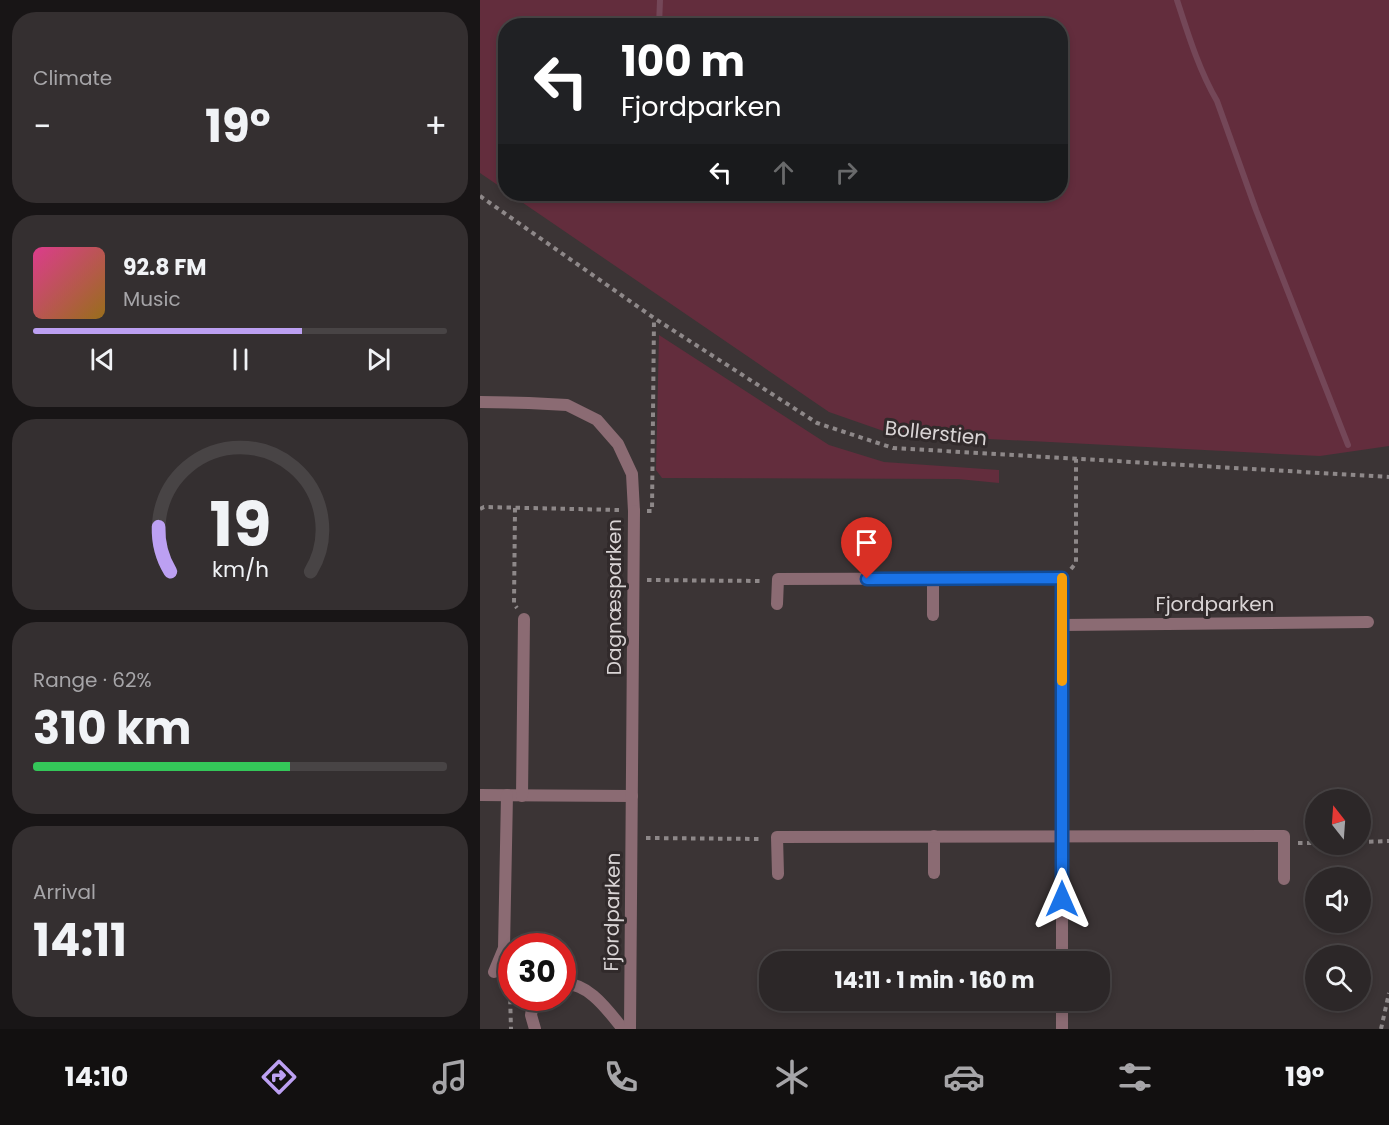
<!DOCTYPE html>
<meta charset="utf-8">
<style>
:root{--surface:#2c2728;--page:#342f30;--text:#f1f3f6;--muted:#a6a5a8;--line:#484445;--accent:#bca0f2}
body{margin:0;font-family:Poppins,sans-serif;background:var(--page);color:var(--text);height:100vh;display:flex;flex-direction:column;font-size:22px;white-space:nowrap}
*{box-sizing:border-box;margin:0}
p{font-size:20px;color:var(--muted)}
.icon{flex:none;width:33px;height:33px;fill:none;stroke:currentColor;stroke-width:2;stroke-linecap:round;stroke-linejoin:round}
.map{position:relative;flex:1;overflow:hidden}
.sheet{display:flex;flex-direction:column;gap:12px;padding:12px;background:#181516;width:480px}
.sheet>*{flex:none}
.hud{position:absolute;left:18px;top:18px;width:570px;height:183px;border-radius:24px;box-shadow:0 3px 9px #0003,0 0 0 2px var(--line);background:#202124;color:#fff;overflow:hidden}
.needle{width:39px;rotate:343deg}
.tools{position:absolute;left:825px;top:789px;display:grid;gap:12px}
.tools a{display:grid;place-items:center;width:66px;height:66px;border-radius:50%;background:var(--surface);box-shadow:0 3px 9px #0003,0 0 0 2px var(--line);font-size:30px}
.speed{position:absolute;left:18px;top:933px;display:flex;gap:12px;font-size:30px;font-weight:700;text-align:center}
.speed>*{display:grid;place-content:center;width:78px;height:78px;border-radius:50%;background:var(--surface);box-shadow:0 3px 9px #0003,0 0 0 2px var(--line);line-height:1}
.speed .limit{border:9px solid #d22;background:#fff;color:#111}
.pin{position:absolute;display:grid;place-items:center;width:51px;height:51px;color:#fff;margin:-62px -26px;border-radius:50% 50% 50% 0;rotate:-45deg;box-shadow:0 0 6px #0007}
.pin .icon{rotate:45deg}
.me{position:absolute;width:66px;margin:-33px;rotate:0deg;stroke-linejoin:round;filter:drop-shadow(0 0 4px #0008)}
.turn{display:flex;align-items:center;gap:21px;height:126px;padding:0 24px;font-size:27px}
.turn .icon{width:78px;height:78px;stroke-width:2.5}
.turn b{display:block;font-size:42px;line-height:51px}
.lanes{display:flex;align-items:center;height:57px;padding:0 24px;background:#0003;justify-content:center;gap:30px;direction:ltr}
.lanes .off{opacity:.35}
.big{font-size:45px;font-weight:700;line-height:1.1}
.sheet .tile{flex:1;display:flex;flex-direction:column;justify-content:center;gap:9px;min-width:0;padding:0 21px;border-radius:24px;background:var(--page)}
.sheet .dial{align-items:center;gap:0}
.dial svg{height:156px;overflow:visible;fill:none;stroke:var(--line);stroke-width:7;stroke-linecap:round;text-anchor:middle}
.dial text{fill:var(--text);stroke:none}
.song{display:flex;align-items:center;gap:18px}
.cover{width:72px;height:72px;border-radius:9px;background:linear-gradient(135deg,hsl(330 70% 55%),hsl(40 70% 35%))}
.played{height:6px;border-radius:3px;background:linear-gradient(90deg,var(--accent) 65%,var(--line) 65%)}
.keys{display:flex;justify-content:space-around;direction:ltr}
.heat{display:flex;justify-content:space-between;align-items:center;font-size:33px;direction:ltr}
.charge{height:9px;border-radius:4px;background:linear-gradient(90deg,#34c759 62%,var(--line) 0)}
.trip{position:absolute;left:279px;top:951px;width:351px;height:60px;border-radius:24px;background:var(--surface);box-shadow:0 3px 9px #0003,0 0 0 2px var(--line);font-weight:700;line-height:60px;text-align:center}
.menu{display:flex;height:96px;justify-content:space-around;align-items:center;background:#121010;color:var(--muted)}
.menu .icon{width:42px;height:42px}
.menu .on{color:var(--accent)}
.menu b{font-size:27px;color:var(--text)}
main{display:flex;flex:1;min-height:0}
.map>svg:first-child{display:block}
.green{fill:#632d3d}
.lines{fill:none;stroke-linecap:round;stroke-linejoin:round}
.stream{stroke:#744758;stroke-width:6}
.path{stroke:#8e8889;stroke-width:4;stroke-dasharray:4.5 4.5;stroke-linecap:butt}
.service{stroke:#8b6b73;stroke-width:12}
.minor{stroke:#8b6b73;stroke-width:12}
.tertiary{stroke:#8b6b73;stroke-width:12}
.route-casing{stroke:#114b97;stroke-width:15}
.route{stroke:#1a73e8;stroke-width:10}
.slow{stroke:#f59e0b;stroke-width:10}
.labels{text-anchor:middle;stroke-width:6;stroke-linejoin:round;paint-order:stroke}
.street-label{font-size:20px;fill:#d9d4d5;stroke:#312a2b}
</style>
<main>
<section class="sheet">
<div class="tile"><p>Climate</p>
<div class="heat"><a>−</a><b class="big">19°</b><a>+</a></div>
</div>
<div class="tile">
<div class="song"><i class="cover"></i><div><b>92.8 FM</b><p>Music</p></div></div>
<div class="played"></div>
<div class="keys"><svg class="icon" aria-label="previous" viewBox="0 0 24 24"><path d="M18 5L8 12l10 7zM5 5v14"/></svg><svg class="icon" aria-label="pause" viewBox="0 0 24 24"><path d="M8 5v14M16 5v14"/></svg><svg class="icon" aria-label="next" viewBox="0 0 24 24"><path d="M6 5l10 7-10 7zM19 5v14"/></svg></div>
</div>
<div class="tile dial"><svg viewBox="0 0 100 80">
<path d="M14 69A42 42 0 1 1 86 69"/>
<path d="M14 69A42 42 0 0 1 8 46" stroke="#bca0f2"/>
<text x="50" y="56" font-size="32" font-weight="700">19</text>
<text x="50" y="72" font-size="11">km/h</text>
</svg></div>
<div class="tile"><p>Range · 62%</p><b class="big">310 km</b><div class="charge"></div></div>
<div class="tile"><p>Arrival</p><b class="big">14:11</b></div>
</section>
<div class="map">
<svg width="909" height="1029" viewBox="0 0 909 1029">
<rect width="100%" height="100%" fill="#3b3435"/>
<g class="green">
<polygon points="0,0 909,0 909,446 840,456 412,434 349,412 30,194 580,194 580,26 26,26 25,190 0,173"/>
<polygon points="179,335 349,445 404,462 519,470 519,483 478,479 182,478 176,470"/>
</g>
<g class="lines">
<g class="stream">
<path d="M697,0c11,34 22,70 40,101l39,109 92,235"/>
<polyline points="179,26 180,0"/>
</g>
<g class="path">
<polyline points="0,196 174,318 337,423 413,448 909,477"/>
<polyline points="35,508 34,604 37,608"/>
<polyline points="0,509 4,507 139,510"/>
<polyline points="167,511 172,511 174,319"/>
<polyline points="591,569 596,563 596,459"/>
<polyline points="167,580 282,581"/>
<polyline points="166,838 281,839"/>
<polyline points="880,842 909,841"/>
<polyline points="818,843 836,843"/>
<polyline points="23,984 30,994 31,1029"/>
<polyline points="901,1029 909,993"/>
</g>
<g class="service">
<path d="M82,984c26,-3 47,28 61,45"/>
<polyline points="54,998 51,1015 55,1029"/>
</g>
<g class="minor">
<polyline points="0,402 49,403 87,405 117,420 138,444 152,474 154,511"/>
<polyline points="453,579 453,615"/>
<polyline points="297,604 298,579 582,578 582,962"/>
<polyline points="582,625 888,622"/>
<polyline points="0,795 152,796"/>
<polyline points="42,796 44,619"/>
<polyline points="454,836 454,873"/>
<polyline points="298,874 297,837 804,836 804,879"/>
<polyline points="14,972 24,948 27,795"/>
<polyline points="582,1029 582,1000"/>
</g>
<polyline class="tertiary" points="150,1029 154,511"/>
</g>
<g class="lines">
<g class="route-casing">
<polyline id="route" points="387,579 582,578 582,899"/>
</g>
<use href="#route" class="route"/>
<polyline class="slow" points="582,681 582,578"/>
</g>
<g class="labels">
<g class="street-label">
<text transform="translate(456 433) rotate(6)" y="7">Bollerstien</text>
<text transform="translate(134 597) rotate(-90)" y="7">Dagnæsparken</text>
<text x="735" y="611">Fjordparken</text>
<text transform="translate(132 912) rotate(-89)" y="7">Fjordparken</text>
</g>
</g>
</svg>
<div class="tools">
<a><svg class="needle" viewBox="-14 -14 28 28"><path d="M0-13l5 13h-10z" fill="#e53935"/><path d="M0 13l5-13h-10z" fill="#a6a5a8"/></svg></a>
<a><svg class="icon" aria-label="sound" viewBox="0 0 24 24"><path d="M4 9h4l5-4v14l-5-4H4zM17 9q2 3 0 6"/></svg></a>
<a><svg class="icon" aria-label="search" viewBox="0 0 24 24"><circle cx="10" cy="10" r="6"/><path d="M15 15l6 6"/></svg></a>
</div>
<div class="speed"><div class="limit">30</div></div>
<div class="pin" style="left:387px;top:579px;background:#d93025"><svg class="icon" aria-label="arrive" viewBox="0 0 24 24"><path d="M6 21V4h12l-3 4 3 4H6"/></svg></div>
<svg class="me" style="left:582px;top:899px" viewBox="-20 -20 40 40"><path d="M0-17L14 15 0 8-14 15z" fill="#1a73e8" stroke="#fff" stroke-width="4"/></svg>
<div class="trip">14:11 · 1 min · 160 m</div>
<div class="hud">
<div class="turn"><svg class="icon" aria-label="left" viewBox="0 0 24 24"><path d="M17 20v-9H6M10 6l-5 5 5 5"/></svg><div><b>100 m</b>Fjordparken</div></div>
<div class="lanes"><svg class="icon" aria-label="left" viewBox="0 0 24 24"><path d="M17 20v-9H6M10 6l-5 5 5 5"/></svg><svg class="icon off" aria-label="ahead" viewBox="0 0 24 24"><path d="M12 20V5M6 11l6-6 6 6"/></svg><svg class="icon off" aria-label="right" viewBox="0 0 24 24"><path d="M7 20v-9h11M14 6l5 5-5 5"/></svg></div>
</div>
</div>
</main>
<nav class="menu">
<b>14:10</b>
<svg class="icon on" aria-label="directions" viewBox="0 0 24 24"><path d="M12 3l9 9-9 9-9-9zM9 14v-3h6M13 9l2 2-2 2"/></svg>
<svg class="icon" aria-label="music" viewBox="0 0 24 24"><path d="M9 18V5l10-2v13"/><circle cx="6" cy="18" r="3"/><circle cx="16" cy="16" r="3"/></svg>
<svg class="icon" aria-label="phone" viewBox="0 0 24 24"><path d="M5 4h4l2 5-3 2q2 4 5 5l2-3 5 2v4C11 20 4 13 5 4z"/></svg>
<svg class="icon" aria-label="climate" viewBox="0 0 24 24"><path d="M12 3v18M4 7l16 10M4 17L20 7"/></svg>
<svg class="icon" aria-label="car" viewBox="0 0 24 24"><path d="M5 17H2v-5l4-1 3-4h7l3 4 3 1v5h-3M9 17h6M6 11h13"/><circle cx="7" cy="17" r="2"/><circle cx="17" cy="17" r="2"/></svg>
<svg class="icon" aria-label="filters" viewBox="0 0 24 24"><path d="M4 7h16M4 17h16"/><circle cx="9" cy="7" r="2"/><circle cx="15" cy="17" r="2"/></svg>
<b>19°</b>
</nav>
